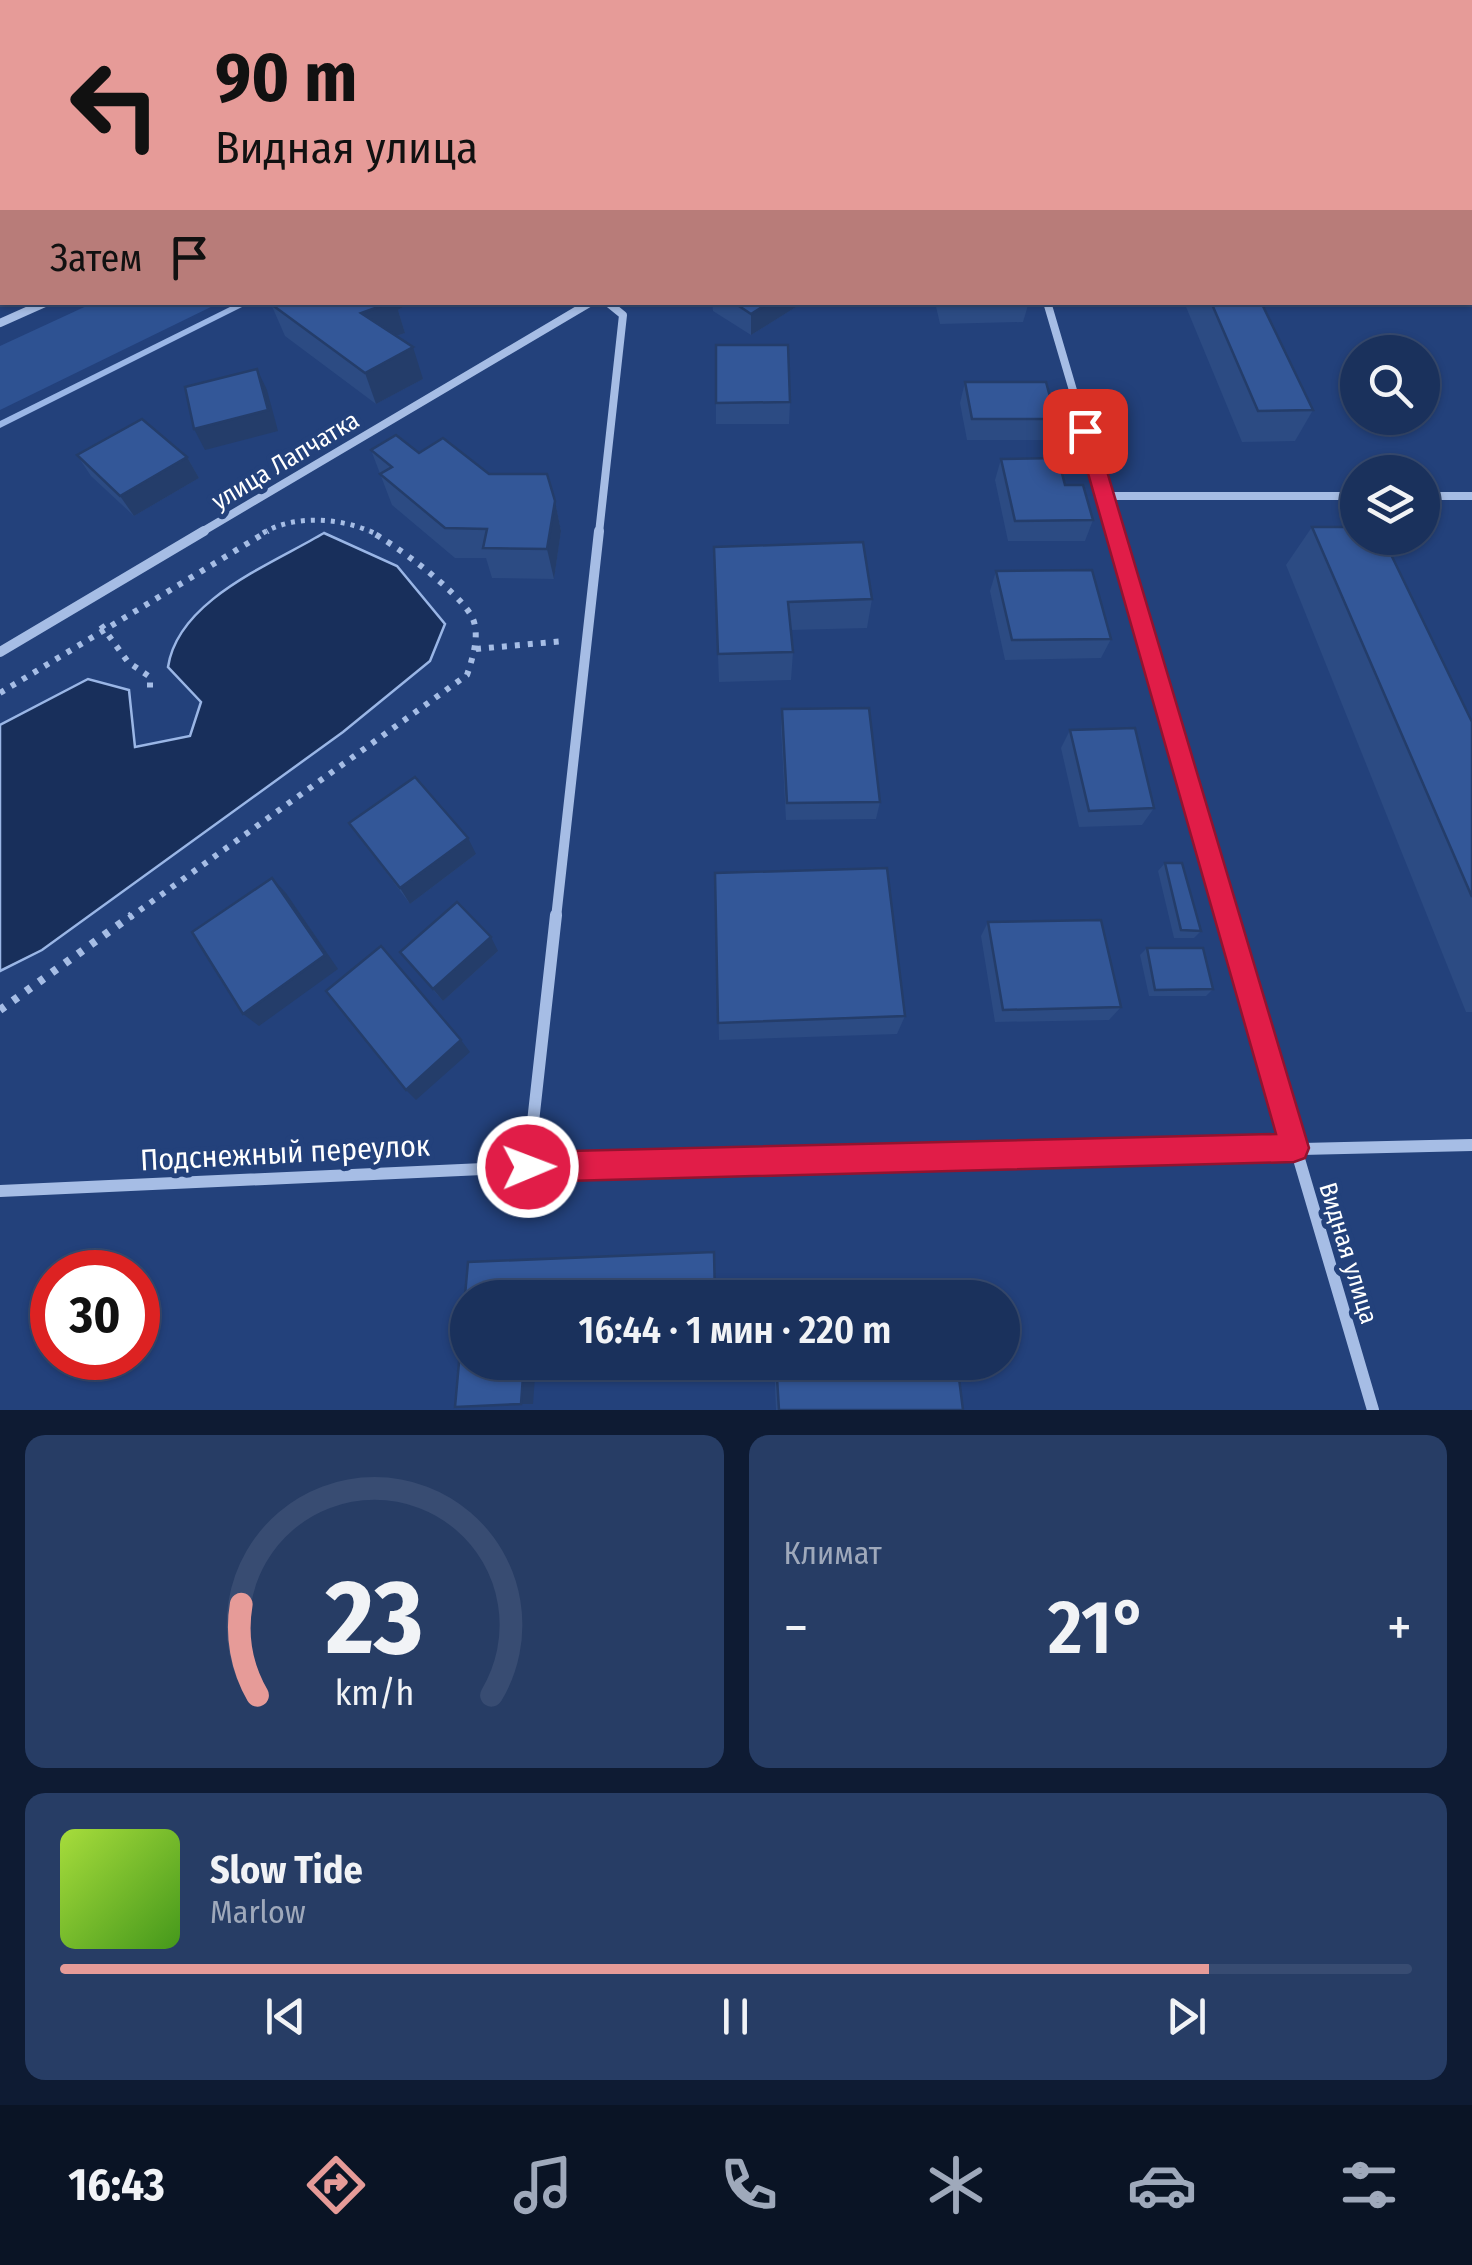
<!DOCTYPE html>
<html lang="ru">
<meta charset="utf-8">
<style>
:root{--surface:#1a315c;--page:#273d65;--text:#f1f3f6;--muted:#9fa9bb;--line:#384c72;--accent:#e69b98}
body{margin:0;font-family:"Fira Sans Condensed",sans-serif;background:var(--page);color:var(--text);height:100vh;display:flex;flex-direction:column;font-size:38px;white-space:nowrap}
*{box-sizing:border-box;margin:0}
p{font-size:32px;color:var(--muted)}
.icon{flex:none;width:55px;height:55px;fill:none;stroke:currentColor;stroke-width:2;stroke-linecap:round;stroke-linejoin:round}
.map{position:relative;height:1410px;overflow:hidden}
.side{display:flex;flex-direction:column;gap:25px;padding:25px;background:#0e1b33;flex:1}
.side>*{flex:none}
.banner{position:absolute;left:0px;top:0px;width:1472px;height:305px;box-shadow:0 2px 8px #0004,0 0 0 2px var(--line);background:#e69b98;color:#111;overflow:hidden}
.buttons{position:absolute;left:1340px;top:335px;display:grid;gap:20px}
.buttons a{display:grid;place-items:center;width:100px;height:100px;border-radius:50%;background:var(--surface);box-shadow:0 2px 8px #0004,0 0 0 2px var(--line);font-size:50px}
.speed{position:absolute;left:30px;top:1250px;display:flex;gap:20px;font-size:50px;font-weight:700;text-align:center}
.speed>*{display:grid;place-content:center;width:130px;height:130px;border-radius:50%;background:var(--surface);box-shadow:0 2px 8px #0004,0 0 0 2px var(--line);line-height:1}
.speed .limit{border:15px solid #d22;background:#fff;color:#111}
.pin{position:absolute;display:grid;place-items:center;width:85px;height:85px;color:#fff;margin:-42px;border-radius:20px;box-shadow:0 5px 15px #0006}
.me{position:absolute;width:110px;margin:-55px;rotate:89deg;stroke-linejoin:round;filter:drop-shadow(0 0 8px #0008)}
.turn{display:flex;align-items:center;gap:35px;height:210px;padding:0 50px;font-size:45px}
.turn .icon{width:130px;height:130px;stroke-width:2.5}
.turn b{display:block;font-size:70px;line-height:85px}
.then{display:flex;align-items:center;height:95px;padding:0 50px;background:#0003;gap:20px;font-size:38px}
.big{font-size:75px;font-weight:600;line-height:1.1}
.side .widget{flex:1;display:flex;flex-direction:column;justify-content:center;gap:15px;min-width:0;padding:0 35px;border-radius:20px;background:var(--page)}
.side .dial{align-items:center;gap:0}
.dial svg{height:260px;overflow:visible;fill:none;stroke:var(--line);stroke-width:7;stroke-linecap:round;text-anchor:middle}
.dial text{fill:var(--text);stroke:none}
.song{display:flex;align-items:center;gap:30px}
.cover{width:120px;height:120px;border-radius:15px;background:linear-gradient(135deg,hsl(80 70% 55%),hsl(100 70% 35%))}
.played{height:10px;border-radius:5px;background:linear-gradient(90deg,var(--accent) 85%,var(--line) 85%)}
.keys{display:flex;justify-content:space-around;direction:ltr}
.heat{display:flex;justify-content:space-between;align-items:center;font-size:55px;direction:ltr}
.side .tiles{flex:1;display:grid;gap:25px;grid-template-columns:1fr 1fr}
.widget:last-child{grid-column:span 2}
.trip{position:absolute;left:450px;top:1280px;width:570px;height:100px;border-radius:50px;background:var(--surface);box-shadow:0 2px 8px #0004,0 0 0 2px var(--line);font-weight:600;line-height:100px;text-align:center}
.menu{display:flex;height:160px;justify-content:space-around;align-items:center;background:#0a1425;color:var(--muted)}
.menu .icon{width:70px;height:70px}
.menu .selected{color:var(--accent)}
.menu b{font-size:45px;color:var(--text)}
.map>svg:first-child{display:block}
.green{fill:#2e5292}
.water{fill:#182f5b;stroke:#9ab6e6;stroke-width:2.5}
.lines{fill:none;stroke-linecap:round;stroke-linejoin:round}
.stream{fill:#9ab6e6;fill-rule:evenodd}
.path-far2{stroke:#a6bde5;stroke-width:5;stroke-dasharray:4 6;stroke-linecap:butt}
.path-far1{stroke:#a6bde5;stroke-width:6;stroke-dasharray:5 8;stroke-linecap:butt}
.path{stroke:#a6bde5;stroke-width:8;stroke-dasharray:6 10;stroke-linecap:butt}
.lane{stroke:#a6bde5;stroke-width:5}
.street-far3{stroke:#a6bde5;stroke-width:6}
.street-far2{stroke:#a6bde5;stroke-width:8}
.street-far1{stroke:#a6bde5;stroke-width:10}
.street{stroke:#a6bde5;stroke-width:12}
.wall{fill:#2c4b83}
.shaded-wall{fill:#243d6a}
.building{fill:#335798;stroke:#243d6a;stroke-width:2.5}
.route{fill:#e11d48;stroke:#92132f;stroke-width:2.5}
.labels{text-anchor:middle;stroke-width:10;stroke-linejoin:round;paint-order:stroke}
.street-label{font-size:25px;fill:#fff;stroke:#23417b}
.near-street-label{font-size:30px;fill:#fff;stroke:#23417b}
</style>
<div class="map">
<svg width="1472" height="1410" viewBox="0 0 1472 1410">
<rect width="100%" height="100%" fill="#23417b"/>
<g class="green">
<polygon points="0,0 682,0 2,2 2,8"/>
<polygon points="93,303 219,303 0,410 0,346"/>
</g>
<path class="water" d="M324,533l73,33 48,58 -15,37 -87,71 -301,218 -42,21v-246l88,-46 41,11 6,57 55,-11 11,-34 -33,-35c10,-67 102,-102 156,-134z"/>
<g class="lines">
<g class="stream">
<polygon points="861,0 858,2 850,2 852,0"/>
<polygon points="240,302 252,302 0,428 0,421"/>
</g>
<path class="path-far2" d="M263,533c32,-19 79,-15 111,0"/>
<g class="path-far1">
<polyline points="101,625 128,662 150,677 150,694"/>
<polyline points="476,649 564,641"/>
<polyline points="0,693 268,531"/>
<path d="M129,918l338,-243c6,-18 14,-43 4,-60 -16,-26 -76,-71 -102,-84"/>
</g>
<polyline class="path" points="0,1010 132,915"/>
<g class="lane">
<polyline points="121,0 125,2"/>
<polyline points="328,0 332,2"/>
<polyline points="672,0 677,2"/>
</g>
<g class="street-far3">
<polyline points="1385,0 1393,2"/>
<polyline points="699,2 705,0"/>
<polyline points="1101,2 1105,0"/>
</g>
<g class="street-far2">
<polyline points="1047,302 1115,533"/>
<polyline points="0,323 47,302"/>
<polyline points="1104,496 1358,496"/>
<polyline points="1422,496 1472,496"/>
<polyline points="200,533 591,302"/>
<polyline points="599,533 623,315 607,302"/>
</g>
<g class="street-far1">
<polyline points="1114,531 1228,918"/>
<polyline points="0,652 204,531"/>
<polyline points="556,918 599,531"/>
</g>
<g class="street">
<polyline points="1227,915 1373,1410"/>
<polyline points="528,1167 556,915"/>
<polyline points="0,1191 528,1167 1472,1145"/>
</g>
</g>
<g class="wall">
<polygon points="949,0 1038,0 1033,2 944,2"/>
<polygon points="274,302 411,302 398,310 405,333 396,336 423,379 376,404 285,336 271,304"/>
<polygon points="712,302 804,302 751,335 713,311"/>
<polygon points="935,302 1029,302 1023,322 940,324"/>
<polygon points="1184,302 1261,302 1313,410 1295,441 1242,442"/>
<polygon points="716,345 790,402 789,424 716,424"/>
<polygon points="965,382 1056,419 1049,440 967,440 960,403"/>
<polygon points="371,450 419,453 489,474 555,501 561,531 554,579 492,578 486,558 455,558 392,505"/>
<polygon points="77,455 187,457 199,478 134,516 91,476"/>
<polygon points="1001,459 1065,485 1093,520 1085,541 1008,541 995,480"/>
<polygon points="1312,527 1472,722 1472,1012 1466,1012 1286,565"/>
<polygon points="714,547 872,599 867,628 791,630 793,652 791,680 719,682"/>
<polygon points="996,571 1111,639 1101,658 1005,660 990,591"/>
<polygon points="782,709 880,802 876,819 786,820 781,728"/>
<polygon points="1070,730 1154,808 1142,825 1079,827 1061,748"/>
<polygon points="349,823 476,854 410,904"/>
<polygon points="1165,863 1201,931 1194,938 1174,938 1158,871"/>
<polygon points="715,873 905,1016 897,1034 719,1040"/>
<polygon points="988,922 1121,1007 1109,1020 995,1022 981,936"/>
<polygon points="1147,948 1213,989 1206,996 1149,996 1140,955"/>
<polygon points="498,951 443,1001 400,952"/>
<polygon points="774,1362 957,1362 963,1410 776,1410"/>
</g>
<g class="shaded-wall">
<polygon points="1022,0 1038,0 1033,2 1021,2"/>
<polygon points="378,302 411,302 398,310 405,333 372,344 361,313"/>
<polygon points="770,302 804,302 751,335 751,314"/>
<polygon points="413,347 423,379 376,404 365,373"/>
<polygon points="257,369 267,390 278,431 205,450 194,429"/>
<polygon points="187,457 199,478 134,516 120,496"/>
<polygon points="555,501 561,531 554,579 547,549"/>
<polygon points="468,838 476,854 410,904 400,888"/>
<polygon points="272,878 286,893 338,969 259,1026 243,1014"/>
<polygon points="491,937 498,951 443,1001 433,989"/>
<polygon points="461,1040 470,1052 416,1100 406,1090"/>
<polygon points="524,1362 536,1362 533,1404 521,1404"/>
</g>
<g class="building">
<polygon points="949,0 1001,0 1008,2 944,2"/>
<polygon points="1176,0 1236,0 1241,2 1184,2"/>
<polygon points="1316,0 1383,0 1391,2 1323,2"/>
<polygon points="1470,97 1472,98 1472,113 1470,115"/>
<polygon points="274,302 392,302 361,313 413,347 365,373 271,304"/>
<polygon points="733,302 770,302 751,314"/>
<polygon points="1211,302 1261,302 1313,410 1258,411"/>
<polygon points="716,345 788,345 790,402 716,403"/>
<polygon points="257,369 268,410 194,429 185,387"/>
<polygon points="965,382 1046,382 1056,419 972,419"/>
<polygon points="142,419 187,457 120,496 77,455"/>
<polygon points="396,435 419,453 443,438 489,474 547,474 555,501 547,549 483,548 487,529 445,528 380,474 392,467 371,450"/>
<polygon points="1058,458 1065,485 1083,485 1093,520 1015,521 1001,459"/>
<polygon points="1312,527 1358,527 1358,538 1383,538 1472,722 1472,897"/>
<polygon points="863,542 872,599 788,602 793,652 718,654 714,547"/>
<polygon points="1092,570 1111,639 1012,640 996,571"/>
<polygon points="869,708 880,802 787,803 782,709"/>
<polygon points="1135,728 1154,808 1089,811 1070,730"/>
<polygon points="415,777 468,838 400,888 349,823"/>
<polygon points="1165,863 1182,863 1201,931 1181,930"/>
<polygon points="887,868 905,1016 718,1023 715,873"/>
<polygon points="272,878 325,955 243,1014 192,932"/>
<polygon points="457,902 491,937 433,989 400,952"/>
<polygon points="1101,920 1121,1007 1003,1010 988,922"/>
<polygon points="381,946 461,1040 406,1090 326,991"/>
<polygon points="1147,948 1203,948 1213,989 1155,990"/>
<polygon points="714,1252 715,1298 468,1298 468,1362 524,1362 521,1404 455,1407 468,1262"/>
<polygon points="776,1362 957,1362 963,1410 779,1410"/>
</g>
<polygon class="route" points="1085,425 1095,431 1309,1148 1305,1158 1294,1162 528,1182 518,1177 513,1167 518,1156 528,1152 1276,1134 1076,431"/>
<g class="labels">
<g class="street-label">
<text transform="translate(285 460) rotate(-31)" y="9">улица Лапчатка</text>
<text transform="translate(1349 1253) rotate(73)" y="9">Видная улица</text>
</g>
<g class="near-street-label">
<text transform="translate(285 1153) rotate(-3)" y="10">Подснежный переулок</text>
</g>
</g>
</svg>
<div class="buttons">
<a><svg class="icon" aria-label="search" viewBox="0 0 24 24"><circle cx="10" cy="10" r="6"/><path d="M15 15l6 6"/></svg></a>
<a><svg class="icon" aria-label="layers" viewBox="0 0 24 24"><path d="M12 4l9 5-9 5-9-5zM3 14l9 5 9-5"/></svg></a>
</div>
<div class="speed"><div class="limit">30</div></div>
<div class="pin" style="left:1085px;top:431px;background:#d93025"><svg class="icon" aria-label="arrive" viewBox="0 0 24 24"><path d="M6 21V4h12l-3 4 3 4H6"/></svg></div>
<svg class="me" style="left:528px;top:1167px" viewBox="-20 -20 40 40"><circle r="17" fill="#e11d48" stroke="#fff" stroke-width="3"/><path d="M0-11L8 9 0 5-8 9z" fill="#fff"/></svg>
<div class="trip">16:44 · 1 мин · 220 m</div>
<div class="banner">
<div class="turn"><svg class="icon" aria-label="left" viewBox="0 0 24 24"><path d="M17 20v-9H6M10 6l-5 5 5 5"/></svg><div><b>90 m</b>Видная улица</div></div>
<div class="then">Затем<svg class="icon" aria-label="arrive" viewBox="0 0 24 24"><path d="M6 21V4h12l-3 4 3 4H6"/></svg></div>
</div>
</div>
<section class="side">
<div class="tiles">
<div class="widget dial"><svg viewBox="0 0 100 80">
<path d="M14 69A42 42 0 1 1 86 69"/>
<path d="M14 69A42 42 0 0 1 9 41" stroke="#e69b98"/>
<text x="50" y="56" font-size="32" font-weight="700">23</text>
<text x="50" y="72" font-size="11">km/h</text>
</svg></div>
<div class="widget"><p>Климат</p>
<div class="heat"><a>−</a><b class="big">21°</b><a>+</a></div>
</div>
<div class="widget">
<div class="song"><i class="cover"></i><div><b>Slow Tide</b><p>Marlow</p></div></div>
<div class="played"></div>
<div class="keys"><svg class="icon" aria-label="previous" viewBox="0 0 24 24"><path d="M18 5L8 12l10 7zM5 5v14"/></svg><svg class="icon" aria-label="pause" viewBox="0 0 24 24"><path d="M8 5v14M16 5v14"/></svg><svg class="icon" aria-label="next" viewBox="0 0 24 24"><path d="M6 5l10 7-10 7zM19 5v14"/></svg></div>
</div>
</div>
</section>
<nav class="menu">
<b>16:43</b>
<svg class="icon selected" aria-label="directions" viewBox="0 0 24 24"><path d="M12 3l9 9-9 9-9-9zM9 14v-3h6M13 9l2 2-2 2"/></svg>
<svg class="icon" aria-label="music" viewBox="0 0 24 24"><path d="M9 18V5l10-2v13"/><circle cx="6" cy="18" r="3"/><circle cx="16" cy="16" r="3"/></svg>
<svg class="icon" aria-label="phone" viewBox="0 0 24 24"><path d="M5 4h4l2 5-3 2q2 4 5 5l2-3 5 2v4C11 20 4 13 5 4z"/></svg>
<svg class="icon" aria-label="climate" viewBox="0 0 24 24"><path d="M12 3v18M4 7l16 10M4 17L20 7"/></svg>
<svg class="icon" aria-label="car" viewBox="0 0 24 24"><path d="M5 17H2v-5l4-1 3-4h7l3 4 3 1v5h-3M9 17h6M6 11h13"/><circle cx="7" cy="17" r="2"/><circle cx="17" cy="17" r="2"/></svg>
<svg class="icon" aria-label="filters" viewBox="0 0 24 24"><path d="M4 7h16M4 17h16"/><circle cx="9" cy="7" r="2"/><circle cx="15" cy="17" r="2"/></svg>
</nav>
